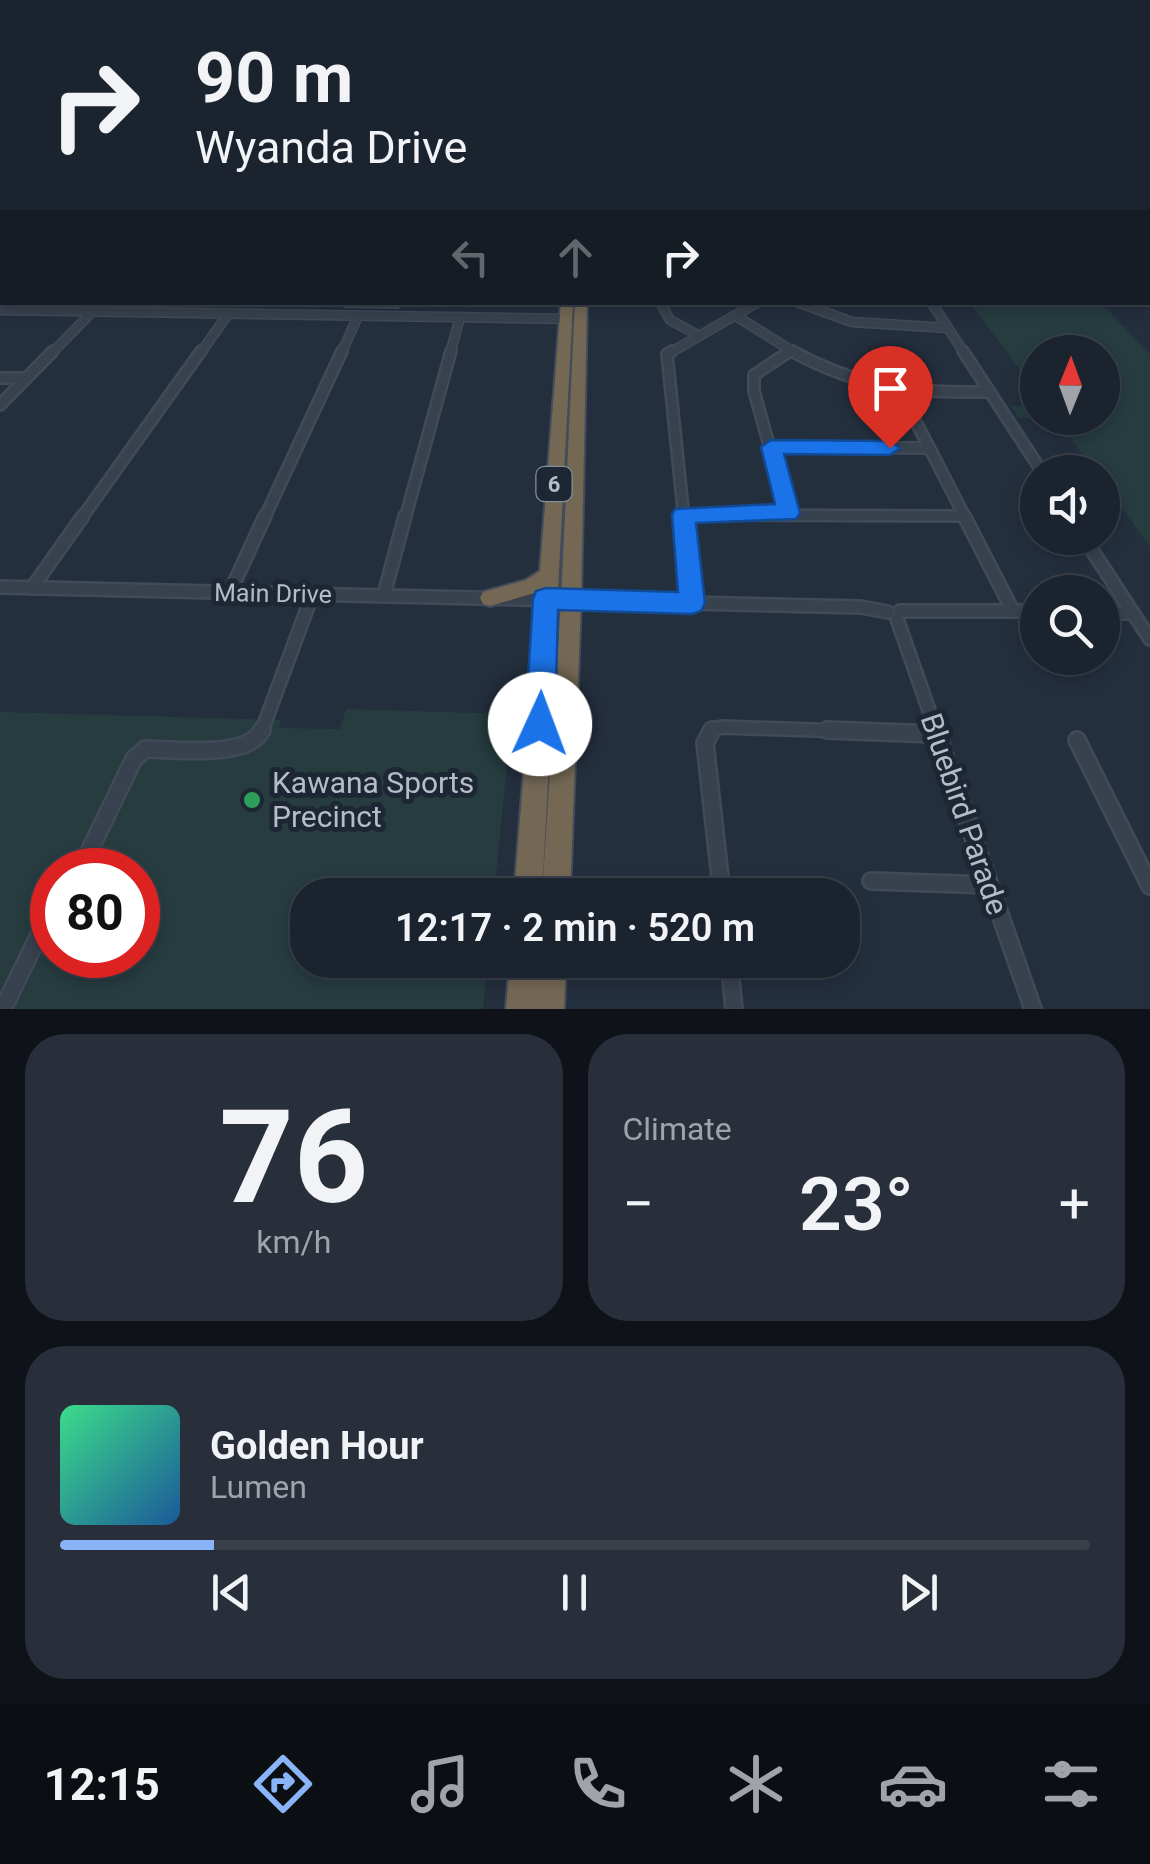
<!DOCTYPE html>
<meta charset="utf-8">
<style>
:root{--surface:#1b232e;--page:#282f3a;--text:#f1f3f6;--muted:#a0a4aa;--line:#39404a;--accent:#8ab4f8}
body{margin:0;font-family:Roboto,sans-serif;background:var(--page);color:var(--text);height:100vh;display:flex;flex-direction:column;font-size:38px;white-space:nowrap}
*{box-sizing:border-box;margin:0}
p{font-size:32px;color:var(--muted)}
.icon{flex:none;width:55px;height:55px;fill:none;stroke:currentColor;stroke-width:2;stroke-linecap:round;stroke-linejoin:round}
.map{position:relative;height:1009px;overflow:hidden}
.details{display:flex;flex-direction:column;gap:25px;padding:25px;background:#0f1319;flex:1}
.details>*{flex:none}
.guide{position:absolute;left:0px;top:0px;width:1150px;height:305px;box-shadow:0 5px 15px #0003,0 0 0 2px var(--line);background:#1b232e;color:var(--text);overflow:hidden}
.needle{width:65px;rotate:1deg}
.tools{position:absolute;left:1020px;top:335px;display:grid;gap:20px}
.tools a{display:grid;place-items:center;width:100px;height:100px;border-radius:50%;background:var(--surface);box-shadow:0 5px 15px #0003,0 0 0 2px var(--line);font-size:50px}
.speed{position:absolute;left:30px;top:848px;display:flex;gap:20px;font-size:50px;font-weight:700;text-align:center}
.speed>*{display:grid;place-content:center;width:130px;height:130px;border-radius:50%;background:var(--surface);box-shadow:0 5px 15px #0003,0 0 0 2px var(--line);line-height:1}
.speed .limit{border:15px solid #d22;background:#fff;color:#111}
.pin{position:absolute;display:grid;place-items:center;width:85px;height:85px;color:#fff;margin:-102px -42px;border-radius:50% 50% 50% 0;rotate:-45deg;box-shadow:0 0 10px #0007}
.pin .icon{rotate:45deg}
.me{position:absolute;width:110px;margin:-55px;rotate:2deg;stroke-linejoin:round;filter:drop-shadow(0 0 8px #0008)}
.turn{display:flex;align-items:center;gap:35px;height:210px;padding:0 30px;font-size:45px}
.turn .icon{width:130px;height:130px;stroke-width:2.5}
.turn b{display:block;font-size:70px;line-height:85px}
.lanes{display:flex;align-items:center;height:95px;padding:0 30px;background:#0003;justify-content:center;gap:50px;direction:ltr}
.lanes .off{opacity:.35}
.big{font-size:75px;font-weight:600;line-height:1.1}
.details .tile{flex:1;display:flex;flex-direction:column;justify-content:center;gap:15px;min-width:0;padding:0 35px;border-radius:40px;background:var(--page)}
.details .dial{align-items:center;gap:0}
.dial b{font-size:130px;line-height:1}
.song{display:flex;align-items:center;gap:30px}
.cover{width:120px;height:120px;border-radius:15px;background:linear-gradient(135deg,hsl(150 70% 55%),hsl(210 70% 35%))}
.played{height:10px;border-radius:5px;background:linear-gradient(90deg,var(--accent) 15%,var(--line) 15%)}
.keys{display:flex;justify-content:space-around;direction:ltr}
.heat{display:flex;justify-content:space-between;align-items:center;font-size:55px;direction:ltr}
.details .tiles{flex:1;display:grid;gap:25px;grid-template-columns:1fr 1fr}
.tile:last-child{grid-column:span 2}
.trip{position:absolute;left:290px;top:878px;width:570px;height:100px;border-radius:40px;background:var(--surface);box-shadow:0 5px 15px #0003,0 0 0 2px var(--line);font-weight:600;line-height:100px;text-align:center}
.menu{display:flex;height:160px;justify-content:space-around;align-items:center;background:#0b0e12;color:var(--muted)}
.menu .icon{width:70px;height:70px}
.menu .selected{color:var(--accent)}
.menu b{font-size:45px;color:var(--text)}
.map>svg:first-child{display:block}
.green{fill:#263c3f;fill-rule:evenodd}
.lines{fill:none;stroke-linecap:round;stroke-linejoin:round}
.street-far3-casing{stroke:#414a57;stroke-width:11}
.street-far2-casing{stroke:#414a57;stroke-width:14}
.street-far1-casing{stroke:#414a57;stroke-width:16}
.street-casing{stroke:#414a57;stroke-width:20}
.primary-casing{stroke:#414a57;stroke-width:5}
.highway-casing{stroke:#434c59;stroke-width:4}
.street-far3{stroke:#38414e;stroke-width:8}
.street-far2{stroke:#38414e;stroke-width:9}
.street-far1{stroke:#38414e;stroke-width:11}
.street{stroke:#38414e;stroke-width:15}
.primary{fill:#56606e;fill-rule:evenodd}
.highway{fill:#746855;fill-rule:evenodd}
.wall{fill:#3f4b5c}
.building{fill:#4b5868;stroke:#5c6777;stroke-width:2.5}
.route{fill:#1a73e8;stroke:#114b97;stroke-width:2.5}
.leisure-dot{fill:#2e9e5b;stroke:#1d2633;stroke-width:4}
.labels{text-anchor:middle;stroke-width:10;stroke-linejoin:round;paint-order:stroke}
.shield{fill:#1d2633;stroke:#878f9c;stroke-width:2.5}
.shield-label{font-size:22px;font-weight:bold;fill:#b4bcc9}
.street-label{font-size:25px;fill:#b4bcc9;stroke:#1d2633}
.near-poi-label{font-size:30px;fill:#b4bcc9;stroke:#1d2633;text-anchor:start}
.near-street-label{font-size:30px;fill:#b4bcc9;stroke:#1d2633}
</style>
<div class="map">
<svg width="1150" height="1009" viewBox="0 0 1150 1009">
<rect width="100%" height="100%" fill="#242f3e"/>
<g class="green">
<polygon points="970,303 1101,303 1150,354 1150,547 1103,482 1102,472 1095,472 1056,418 1019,418 1011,406 1037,406 1038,418 1102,418 1102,352 1038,352 1037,393"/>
<path d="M346,709l166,5 -18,181h-186v65h180l-5,49h-483v-297l281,8 -2,8 61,1zM52,870h86v85h-86z"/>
</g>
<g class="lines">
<g class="street-far3-casing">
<g id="street-far3">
<polyline points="660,302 670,320 696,334"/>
<polyline points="797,302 852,322 948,328"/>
<polyline points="931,302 965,354"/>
<polyline points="0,310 569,319"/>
<polyline points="736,316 797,354"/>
<polyline points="51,354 92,312"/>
<polyline points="200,354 228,314"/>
<polyline points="341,354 358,316"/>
<polyline points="450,354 460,317"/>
<polyline points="668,354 758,302"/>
<polyline points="786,354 790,351"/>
</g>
</g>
<g class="street-far2-casing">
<g id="street-far2">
<polyline points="672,351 667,354 684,519"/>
<path d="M792,351c69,38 121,42 198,41"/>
<polyline points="963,351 1042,472"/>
<polyline points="0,378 26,378"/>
<polyline points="900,391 966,519"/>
<polyline points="0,405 53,351"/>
<polyline points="771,447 929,448"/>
<polyline points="788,513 754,391 754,375 790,351"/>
<polyline points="683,515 964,516"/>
<polyline points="81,519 201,351"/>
<polyline points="264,519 342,351"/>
<polyline points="405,519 451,351"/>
</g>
</g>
<g class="street-far1-casing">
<g id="street-far1">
<polyline points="683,516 692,603"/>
<polyline points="964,516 1013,611"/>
<polyline points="1084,538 1150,639"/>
<polyline points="0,587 861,607 888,612"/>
<polyline points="32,588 83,516"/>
<polyline points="230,592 265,516"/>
<polyline points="384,595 405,516"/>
<polyline points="900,611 1038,611"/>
<polyline points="1102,613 1133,613"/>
<polyline points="897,619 937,733"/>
<polyline points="261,733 313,593"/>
<polyline points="708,733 721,727 904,733"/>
</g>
</g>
<g class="street-casing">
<g id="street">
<polyline points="712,730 705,743 722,895"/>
<polyline points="827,730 935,734"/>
<polyline points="936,730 1033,1009"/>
<polyline points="1077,740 1150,886"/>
<path d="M80,870l54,-111 11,-10c30,0 103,10 117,-19"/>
<polyline points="871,881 989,885"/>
<polyline points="729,960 734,1009"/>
<polyline points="3,1009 52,908"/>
</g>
</g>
<g class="primary-casing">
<polygon id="primary" points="2,233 2,239 0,240 0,234"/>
</g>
<g class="highway-casing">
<g id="highway">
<polygon points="561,302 573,302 542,895 514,895 538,592 490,606 483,604 480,598 483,592 526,580 540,571"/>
<polygon points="575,302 587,302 581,600 570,895 542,895 561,600"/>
<polygon points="510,960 566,960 564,1009 506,1009"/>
</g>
</g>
<use href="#street-far3" class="street-far3"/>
<use href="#street-far2" class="street-far2"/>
<use href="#street-far1" class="street-far1"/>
<use href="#street" class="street"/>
<use href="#primary" class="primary"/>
<use href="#highway" class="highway"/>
</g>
<g class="wall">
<polygon points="276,302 319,302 316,307 278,307"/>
<polygon points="342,302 402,302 399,309 343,308"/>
</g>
<polygon class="building" points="2,248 2,284 0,284 0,249"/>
<linearGradient id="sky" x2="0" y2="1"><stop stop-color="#141a22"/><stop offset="0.47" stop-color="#3f4d63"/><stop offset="1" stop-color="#3f4d63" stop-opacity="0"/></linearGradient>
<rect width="1150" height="267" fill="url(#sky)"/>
<polygon class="route" points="771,440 890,441 900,448 890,455 784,454 800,513 796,519 696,523 705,603 701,611 692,614 558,610 555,724 551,734 540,738 530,734 525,724 533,599 536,591 546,588 678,592 672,515 675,509 775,504 761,447"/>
<circle class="leisure-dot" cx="252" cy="800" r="10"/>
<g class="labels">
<rect class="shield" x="536.5" y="467" width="35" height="34" rx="8"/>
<g class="shield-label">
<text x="554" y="492">6</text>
</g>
<g class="street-label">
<text transform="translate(273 593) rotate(1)" y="9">Main Drive</text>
</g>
<g class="near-poi-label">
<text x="272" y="793">Kawana Sports<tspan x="272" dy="34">Precinct</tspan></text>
</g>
<g class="near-street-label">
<text transform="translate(964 814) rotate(71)" y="10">Bluebird Parade</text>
</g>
</g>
</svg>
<div class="tools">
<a><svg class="needle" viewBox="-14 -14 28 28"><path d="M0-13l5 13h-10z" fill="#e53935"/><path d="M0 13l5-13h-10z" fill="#a0a4aa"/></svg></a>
<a><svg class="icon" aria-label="sound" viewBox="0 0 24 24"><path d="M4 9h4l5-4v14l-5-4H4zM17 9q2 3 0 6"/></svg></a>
<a><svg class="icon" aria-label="search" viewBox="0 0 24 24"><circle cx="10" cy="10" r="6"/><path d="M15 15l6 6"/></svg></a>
</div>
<div class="speed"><div class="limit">80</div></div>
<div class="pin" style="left:890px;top:448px;background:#d93025"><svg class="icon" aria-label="arrive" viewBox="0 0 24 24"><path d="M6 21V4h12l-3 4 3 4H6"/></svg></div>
<svg class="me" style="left:540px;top:724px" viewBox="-20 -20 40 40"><circle r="19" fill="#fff"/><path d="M0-13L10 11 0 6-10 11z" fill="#1a73e8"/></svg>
<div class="trip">12:17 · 2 min · 520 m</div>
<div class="guide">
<div class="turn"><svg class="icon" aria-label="right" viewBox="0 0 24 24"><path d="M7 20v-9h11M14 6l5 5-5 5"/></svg><div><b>90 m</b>Wyanda Drive</div></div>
<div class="lanes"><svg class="icon off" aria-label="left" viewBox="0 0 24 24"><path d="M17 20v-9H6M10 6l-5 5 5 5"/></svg><svg class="icon off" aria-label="ahead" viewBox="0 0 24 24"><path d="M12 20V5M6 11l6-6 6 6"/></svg><svg class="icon" aria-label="right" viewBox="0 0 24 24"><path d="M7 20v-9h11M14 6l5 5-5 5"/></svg></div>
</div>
</div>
<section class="details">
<div class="tiles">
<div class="tile dial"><b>76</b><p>km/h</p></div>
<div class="tile"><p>Climate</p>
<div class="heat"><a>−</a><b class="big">23°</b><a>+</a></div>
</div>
<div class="tile">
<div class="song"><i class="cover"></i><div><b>Golden Hour</b><p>Lumen</p></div></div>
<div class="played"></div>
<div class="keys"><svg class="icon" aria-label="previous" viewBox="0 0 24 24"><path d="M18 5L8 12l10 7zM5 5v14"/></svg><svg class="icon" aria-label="pause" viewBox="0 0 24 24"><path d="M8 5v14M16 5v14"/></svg><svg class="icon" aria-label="next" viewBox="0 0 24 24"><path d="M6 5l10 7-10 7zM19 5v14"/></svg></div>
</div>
</div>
</section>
<nav class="menu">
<b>12:15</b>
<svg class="icon selected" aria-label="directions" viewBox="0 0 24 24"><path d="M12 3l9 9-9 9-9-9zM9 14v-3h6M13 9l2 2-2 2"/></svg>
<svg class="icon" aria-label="music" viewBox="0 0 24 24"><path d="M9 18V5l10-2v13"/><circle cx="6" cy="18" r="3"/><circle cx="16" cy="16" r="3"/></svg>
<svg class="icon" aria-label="phone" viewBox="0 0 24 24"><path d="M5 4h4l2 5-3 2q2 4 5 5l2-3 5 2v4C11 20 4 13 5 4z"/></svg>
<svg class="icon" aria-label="climate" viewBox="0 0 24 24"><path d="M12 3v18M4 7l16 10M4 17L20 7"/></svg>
<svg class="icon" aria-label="car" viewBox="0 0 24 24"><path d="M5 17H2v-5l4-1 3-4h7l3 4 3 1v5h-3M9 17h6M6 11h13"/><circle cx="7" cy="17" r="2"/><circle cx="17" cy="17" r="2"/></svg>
<svg class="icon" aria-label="filters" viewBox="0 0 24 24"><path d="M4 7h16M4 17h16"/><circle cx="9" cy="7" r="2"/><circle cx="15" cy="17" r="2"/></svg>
</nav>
